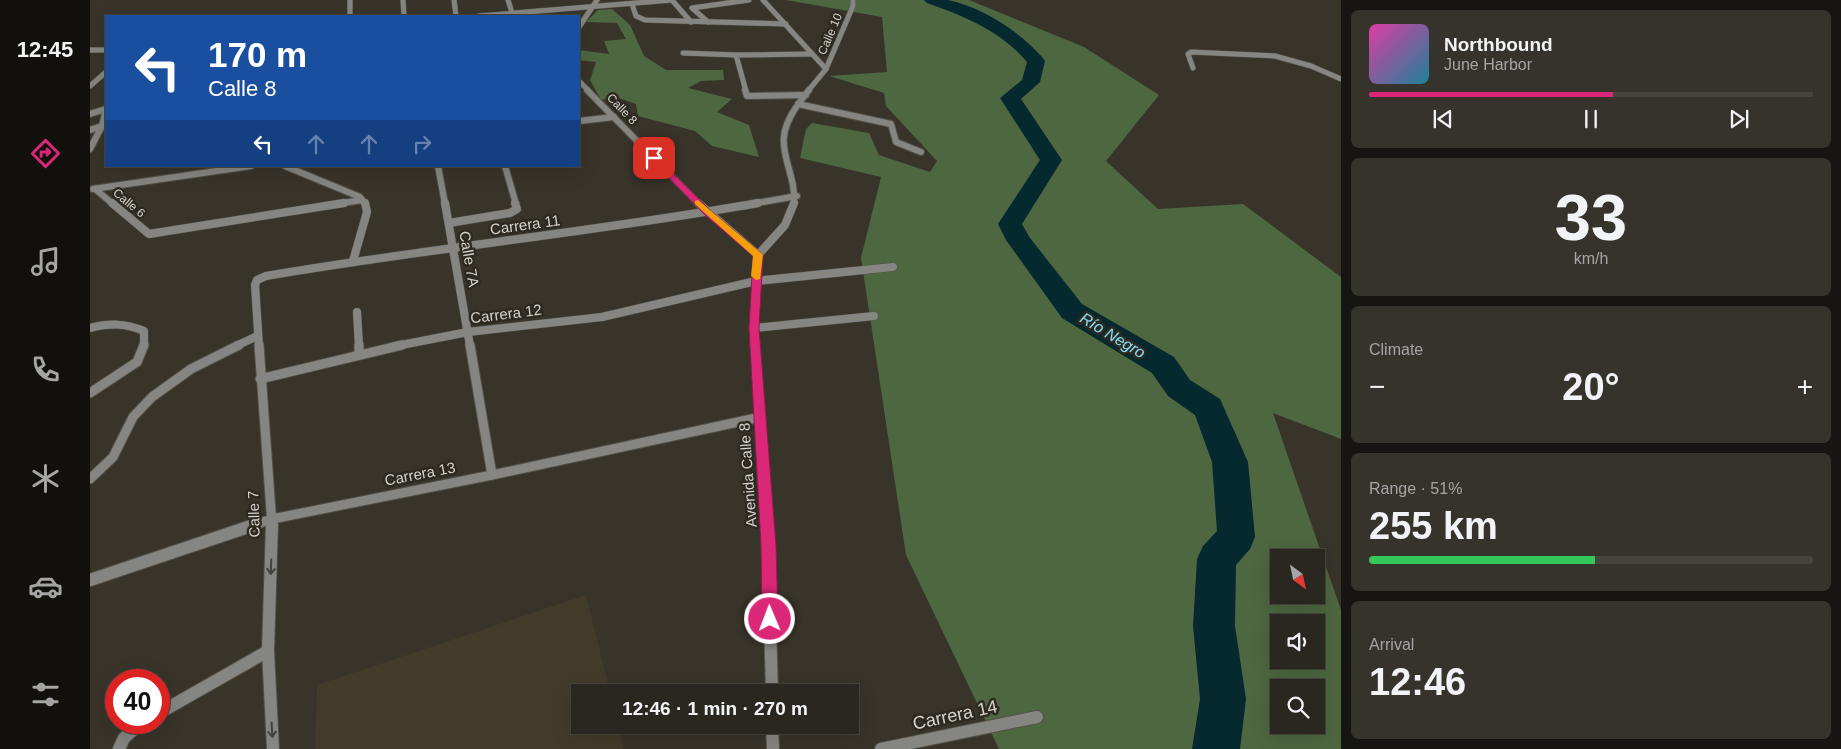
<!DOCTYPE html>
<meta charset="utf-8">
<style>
:root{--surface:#2a2720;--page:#36332d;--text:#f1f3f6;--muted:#a5a5a5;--line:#46443e;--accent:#db2777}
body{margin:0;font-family:Helvetica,sans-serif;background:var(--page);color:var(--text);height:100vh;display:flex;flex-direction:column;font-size:19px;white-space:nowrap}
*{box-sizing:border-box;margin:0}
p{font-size:16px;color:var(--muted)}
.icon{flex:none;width:28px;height:28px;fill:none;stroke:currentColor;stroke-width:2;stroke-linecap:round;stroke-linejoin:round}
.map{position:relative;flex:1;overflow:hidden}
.drawer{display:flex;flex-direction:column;gap:10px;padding:10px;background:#171512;width:500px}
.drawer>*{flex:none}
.guide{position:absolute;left:15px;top:15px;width:475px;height:152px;border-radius:0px;box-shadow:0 5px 20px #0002,0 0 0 1px var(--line);background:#1a4fa0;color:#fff;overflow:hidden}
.needle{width:32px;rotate:147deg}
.controls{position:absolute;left:1180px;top:549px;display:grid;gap:10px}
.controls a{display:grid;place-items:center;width:55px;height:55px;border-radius:0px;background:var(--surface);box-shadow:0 5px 20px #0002,0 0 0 1px var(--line);font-size:25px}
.speed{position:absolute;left:15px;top:669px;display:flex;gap:10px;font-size:25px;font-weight:700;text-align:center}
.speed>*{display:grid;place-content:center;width:65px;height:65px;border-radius:50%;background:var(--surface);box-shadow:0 5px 20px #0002,0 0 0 1px var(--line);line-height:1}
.speed .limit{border:8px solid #d22;background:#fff;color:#111}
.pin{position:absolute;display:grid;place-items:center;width:42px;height:42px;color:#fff;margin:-21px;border-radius:10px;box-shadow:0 2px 8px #0006}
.me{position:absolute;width:55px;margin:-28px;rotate:359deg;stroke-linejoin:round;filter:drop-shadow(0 0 4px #0008)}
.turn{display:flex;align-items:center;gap:18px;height:105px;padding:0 20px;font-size:22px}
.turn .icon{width:65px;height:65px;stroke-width:2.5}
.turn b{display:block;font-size:35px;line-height:42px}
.lanes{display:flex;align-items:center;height:48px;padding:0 20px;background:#0003;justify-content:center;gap:25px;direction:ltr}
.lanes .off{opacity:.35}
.big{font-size:38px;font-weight:600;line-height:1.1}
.drawer .tile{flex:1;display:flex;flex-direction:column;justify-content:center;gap:8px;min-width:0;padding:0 18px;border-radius:8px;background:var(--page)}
.drawer .dial{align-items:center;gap:0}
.dial b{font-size:65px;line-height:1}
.song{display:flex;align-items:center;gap:15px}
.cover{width:60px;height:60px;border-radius:8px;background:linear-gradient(135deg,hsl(320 70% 55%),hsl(190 70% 35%))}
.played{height:5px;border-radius:2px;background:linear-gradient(90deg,var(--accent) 55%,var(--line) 55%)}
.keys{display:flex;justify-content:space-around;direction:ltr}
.heat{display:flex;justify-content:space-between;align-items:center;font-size:28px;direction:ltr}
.charge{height:8px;border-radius:4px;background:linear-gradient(90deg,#34c759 51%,var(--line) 0)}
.trip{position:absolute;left:481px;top:684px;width:288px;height:50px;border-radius:0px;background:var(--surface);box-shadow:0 5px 20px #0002,0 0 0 1px var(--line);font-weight:600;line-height:50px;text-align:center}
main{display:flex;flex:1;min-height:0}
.menu{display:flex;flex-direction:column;width:90px;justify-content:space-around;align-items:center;background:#11100d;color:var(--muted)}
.menu .icon{width:35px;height:35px}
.menu .selected{color:var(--accent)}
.menu b{font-size:22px;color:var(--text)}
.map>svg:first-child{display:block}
.commercial{fill:#433b2a}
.forest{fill:#4d6740;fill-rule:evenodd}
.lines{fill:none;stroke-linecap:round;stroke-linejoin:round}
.river{fill:#06282f;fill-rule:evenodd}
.minor-far4-casing{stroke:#545047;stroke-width:6}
.minor-far3-casing{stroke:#545047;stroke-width:8}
.minor-far2-casing{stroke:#545047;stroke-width:9}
.minor-far1-casing{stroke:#545047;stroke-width:11}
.minor-casing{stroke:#545047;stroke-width:14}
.minor-far4{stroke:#858681;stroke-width:5}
.minor-far3{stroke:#858681;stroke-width:6}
.minor-far2{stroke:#858681;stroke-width:8}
.minor-far1{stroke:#858681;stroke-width:9}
.minor{stroke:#858681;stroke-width:12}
.oneway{stroke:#444139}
.route{fill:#db2777;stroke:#8e194d}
.slow{fill:#f59e0b}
.labels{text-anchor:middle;stroke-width:5;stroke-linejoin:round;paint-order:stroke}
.far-street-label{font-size:12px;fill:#d5d2cc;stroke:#2e2a21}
.street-label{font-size:15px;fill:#d5d2cc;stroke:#2e2a21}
.water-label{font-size:16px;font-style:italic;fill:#7fe1f7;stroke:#2e2a21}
.near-street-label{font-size:18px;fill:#d5d2cc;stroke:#2e2a21}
</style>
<main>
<nav class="menu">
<b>12:45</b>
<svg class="icon selected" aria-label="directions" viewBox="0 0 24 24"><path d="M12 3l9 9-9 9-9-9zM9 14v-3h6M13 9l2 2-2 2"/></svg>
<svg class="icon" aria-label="music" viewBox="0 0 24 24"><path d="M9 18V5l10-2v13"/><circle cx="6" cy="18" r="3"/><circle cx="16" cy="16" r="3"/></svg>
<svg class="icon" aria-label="phone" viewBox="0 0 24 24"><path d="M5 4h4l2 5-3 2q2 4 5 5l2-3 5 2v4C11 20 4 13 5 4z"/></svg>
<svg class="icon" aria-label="climate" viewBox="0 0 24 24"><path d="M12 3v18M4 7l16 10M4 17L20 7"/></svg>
<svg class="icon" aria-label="car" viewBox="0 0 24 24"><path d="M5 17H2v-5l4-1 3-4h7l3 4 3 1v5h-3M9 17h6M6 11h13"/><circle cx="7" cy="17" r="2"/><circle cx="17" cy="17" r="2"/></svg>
<svg class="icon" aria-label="filters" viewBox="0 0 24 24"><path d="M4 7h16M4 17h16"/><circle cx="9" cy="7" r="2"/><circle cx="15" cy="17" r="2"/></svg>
</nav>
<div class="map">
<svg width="1251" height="749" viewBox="0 0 1251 749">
<rect width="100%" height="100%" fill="#38342a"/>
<polygon class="commercial" points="496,595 520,692 490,692 490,725 528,725 534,749 225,749 227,685"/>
<g class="forest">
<path d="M696,0h183l115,47 75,48 -53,66 52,48 85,-5 98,73v162l-68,-26 68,197v139h-342l-93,-194 -45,-297 20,-81 -81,-19 6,-29 6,-6 57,10 10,22 51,17 7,-11 -51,-55 -2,-13 -55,-17 58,-4 -5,-55zM1189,558h37v37h-37zM1189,622h37v38h-37zM1189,688h37v37h-37z"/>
<polygon points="522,9 540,25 554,56 576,70 633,70 634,80 611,81 598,88 642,99 627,112 659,125 669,157 622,146 605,131 548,116 546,104 526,97 511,100 500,80 506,62 489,60 489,50 519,54 514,41 536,39 527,23 496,22 508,10"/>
</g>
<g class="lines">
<path class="river" d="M834,0c8,0 16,0 24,0 34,7 71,31 94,57l3,4 -5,21 -19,17 41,61 -40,64 8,14 52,66 92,53 16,23 30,19 28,63 7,75 -5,12 -14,16 -1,61 11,73 -6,50h-48l8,-50 -7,-73 4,-67 6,-13 14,-15 -5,-69 -17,-47 -27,-19 -16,-23 -90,-55 -56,-78 -8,-16 42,-64 -40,-62 22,-18 5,-18c-26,-31 -63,-46 -100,-59z"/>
<g class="minor-far4-casing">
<g id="minor-far4">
<polyline points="260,0 260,16"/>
<polyline points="313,0 314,16"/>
<polyline points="364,0 366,16"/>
<polyline points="418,0 423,16"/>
<polyline points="582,0 601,22"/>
<polyline points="673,0 736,69 718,91"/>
<polyline points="542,4 546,16 555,20 696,24"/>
<polyline points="389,16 582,0"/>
<polyline points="618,22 602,8 659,0"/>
<polyline points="489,27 507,0"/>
<polyline points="0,50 16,50"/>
<polyline points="593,53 646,55 722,54"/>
<polyline points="646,55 656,91"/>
<polyline points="1103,68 1098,54 1101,52 1185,56 1221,66 1251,79"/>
<polyline points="736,69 763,6 763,0"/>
<polyline points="489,81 499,91"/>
<polyline points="0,86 16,72"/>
</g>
</g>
<g class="minor-far3-casing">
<g id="minor-far3">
<polyline points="497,90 609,204"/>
<polyline points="655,90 657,96 716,95"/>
<polyline points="708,104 801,124 806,142 831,152"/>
<polyline points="0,114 16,109"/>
<polyline points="489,121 524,117"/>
<polyline points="0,130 12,126"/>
<polyline points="0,149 12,126 16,109"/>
<polyline points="195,166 270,197 275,204"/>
<polyline points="348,166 355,204"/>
<polyline points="415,166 426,204"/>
<polyline points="3,189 161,166"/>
<polyline points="5,189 23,204"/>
<polyline points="246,204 272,200"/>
<polyline points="661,204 707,196"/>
<path d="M704,204c2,-21 -8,-38 -10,-58 -3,-21 13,-41 25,-56"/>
</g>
</g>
<g class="minor-far2-casing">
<g id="minor-far2">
<polyline points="22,203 59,234 254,203"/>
<polyline points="355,203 380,346"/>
<polyline points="608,203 668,255"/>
<polyline points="359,223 420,213 427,209 425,203"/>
<polyline points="668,255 695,225 704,203"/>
<polyline points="263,261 277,212 275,203"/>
<polyline points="267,312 269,346"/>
<path d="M0,328c20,-5 35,-5 54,3v15"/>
<polyline points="664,328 784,316"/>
<polyline points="146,346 167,336"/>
<path d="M169,346l-4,-61 2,-5 9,-4c163,-28 329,-44 492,-73"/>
<polyline points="306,346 378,332 512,317 666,281 803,267"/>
<polyline points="665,346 664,328 668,255"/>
</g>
</g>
<g class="minor-far1-casing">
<g id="minor-far1">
<polyline points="169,345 182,525"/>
<polyline points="269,345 269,354"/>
<polyline points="380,345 402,475"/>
<polyline points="665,345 677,525"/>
<polyline points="170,379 312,345"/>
<polyline points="0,393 47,362 54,345"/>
<polyline points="0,479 23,457 43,417 62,397 101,369 149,345"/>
<polyline points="163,525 182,519 402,475 671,417"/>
</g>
</g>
<g class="minor-casing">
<g id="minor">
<polyline points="182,524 178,651 183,749"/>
<polyline points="677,524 682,692"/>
<polyline points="0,580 167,524"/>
<polyline points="69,713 178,651"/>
<polyline points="682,725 683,749"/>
<polyline points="29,749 34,738 52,722"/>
<polyline points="791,749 947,717"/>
</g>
</g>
<use href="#minor-far4" class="minor-far4"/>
<use href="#minor-far3" class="minor-far3"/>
<use href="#minor-far2" class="minor-far2"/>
<use href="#minor-far1" class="minor-far1"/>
<use href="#minor" class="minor"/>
</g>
<defs><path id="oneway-shaft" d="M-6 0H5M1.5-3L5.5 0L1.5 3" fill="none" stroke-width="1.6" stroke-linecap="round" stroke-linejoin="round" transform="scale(1.25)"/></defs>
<g class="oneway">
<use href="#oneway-shaft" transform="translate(181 567) rotate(92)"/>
<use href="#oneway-shaft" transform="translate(182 730) rotate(87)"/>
</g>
<polygon class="route" points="564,155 620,210 673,255 669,328 686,545 688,619 685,624 680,626 675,624 672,619 671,545 659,328 663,256 614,214 561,159 561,156"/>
<polygon class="slow" points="608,200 671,253 673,255 670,279 666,280 661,276 663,256 605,204 605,201"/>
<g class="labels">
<g class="far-street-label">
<text transform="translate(740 34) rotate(-67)" y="4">Calle 10</text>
<text transform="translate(532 109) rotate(46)" y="4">Calle 8</text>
<text transform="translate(39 203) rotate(40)" y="4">Calle 6</text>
</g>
<g class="street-label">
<text transform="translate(435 225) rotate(-8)" y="5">Carrera 11</text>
<text transform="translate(379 259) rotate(80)" y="5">Calle 7A</text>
<text transform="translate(416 314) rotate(-7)" y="5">Carrera 12</text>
<text transform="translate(330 474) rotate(-11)" y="5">Carrera 13</text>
<text transform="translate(658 475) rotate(-94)" y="5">Avenida Calle 8</text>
<text transform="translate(164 514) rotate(-92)" y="5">Calle 7</text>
</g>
<g class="water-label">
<text transform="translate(1023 335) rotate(31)" y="6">Río Negro</text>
</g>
<g class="near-street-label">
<text transform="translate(865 715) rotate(-12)" y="6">Carrera 14</text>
</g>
</g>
</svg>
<div class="controls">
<a><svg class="needle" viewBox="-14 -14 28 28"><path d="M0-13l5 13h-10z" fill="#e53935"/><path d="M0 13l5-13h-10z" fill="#a5a5a5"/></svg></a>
<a><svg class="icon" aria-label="sound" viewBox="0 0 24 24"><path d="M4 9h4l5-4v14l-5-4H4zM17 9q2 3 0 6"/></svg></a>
<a><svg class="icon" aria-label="search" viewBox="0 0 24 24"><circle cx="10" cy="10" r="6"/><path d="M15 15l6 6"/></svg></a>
</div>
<div class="speed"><div class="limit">40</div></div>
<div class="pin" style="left:564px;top:158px;background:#d93025"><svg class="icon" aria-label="arrive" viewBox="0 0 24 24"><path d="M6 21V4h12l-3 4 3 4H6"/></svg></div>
<svg class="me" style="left:680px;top:619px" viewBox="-20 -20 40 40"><circle r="17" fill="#db2777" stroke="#fff" stroke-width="3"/><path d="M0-11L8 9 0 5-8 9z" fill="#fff"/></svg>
<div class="trip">12:46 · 1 min · 270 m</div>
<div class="guide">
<div class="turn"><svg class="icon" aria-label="left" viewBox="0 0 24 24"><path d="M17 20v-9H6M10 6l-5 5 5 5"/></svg><div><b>170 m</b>Calle 8</div></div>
<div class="lanes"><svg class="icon" aria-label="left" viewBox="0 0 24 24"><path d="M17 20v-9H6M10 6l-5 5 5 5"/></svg><svg class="icon off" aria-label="ahead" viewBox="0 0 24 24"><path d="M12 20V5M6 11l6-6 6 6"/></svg><svg class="icon off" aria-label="ahead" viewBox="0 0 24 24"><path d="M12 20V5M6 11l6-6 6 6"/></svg><svg class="icon off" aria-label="right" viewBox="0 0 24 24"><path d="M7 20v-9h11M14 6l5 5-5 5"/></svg></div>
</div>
</div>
<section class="drawer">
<div class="tile">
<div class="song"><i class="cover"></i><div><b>Northbound</b><p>June Harbor</p></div></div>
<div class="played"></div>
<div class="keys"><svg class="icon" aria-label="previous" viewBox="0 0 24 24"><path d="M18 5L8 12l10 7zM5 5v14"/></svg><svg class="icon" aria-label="pause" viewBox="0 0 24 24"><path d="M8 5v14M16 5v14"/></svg><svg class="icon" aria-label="next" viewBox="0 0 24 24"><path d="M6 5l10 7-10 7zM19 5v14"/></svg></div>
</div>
<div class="tile dial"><b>33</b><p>km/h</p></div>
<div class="tile"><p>Climate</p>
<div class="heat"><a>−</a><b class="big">20°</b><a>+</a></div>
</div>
<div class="tile"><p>Range · 51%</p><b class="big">255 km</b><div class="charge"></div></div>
<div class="tile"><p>Arrival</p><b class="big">12:46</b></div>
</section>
</main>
